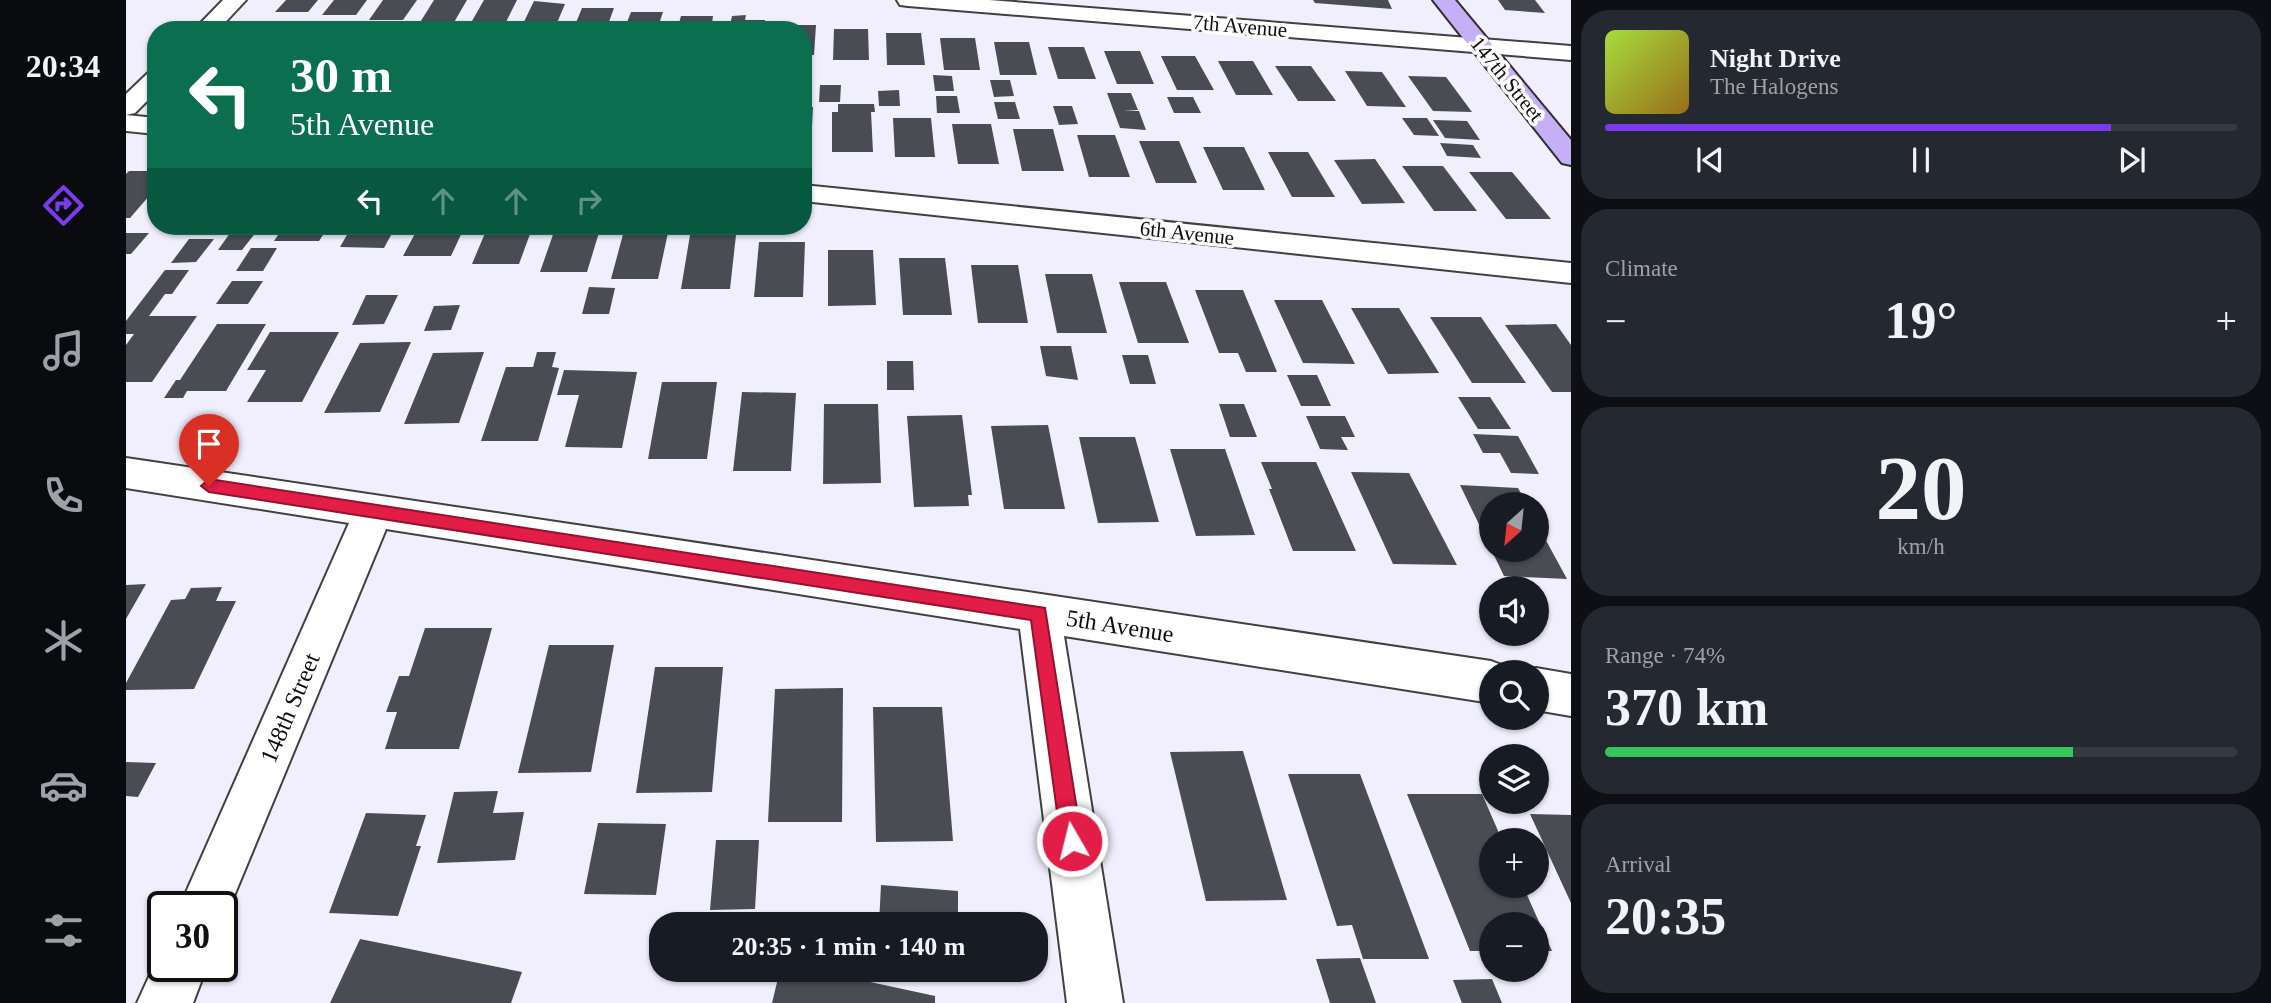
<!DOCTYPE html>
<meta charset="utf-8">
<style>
:root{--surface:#171b24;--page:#242831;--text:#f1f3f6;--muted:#9ea1a6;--line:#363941;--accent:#7c3aed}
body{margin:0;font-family:Georgia,serif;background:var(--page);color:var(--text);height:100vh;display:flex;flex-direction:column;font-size:26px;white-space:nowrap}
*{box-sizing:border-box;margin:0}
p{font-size:23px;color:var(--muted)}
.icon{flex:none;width:38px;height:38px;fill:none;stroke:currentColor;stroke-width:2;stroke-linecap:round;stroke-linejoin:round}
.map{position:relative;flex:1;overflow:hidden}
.panel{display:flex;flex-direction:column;gap:10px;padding:10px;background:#0d0f14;width:700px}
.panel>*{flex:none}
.banner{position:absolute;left:21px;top:21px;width:665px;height:214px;border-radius:28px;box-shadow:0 2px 5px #0004;background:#0b6e4f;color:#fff;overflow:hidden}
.needle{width:46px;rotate:207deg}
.fabs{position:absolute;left:1353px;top:492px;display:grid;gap:14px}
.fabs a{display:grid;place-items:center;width:70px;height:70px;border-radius:50%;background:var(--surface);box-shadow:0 2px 5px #0004;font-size:35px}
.speed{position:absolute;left:21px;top:891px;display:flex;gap:14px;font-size:35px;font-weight:700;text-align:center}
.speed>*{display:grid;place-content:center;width:91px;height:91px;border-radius:50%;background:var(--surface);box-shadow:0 2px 5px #0004;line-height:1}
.speed .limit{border:4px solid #111;border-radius:10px;background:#fff;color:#111}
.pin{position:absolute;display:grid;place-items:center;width:60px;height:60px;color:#fff;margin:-72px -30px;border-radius:50% 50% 50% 0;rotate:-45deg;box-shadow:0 0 7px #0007}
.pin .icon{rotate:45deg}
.me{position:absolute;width:77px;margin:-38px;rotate:352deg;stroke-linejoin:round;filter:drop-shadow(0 0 5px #0008)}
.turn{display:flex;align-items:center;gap:24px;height:147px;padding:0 28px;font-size:32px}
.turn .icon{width:91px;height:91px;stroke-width:2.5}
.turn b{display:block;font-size:49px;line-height:60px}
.lanes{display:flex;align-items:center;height:66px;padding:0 28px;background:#0003;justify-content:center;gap:35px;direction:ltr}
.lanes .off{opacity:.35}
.big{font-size:52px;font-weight:600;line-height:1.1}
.panel .card{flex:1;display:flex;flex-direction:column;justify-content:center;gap:10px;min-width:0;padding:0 24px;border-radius:28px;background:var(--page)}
.panel .dial{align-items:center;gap:0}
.dial b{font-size:91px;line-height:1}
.song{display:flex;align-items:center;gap:21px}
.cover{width:84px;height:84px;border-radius:10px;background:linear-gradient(135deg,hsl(80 70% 55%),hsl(40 70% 35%))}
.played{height:7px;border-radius:4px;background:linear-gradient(90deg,var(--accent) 80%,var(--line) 80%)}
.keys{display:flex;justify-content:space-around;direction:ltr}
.heat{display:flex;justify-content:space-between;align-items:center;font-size:38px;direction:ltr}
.charge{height:10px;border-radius:5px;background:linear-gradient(90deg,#34c759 74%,var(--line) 0)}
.trip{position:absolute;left:523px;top:912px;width:399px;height:70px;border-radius:28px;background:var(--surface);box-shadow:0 2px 5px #0004;font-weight:600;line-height:70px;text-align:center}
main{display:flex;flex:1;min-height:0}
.tab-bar{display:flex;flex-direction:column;width:126px;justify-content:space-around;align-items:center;background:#090b0e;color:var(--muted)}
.tab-bar .icon{width:49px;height:49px}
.tab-bar .on{color:var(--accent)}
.tab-bar b{font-size:32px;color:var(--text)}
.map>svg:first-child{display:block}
.building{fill:#4a4c54}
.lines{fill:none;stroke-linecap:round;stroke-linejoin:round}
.street-casing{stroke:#404040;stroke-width:4}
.secondary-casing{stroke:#2f2f2f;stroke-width:4}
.street{fill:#fff;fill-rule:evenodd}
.secondary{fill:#c5aff7;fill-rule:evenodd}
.route{fill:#e11d48;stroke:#92132f;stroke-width:2}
.labels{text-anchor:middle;stroke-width:7;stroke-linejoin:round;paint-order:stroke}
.far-street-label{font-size:21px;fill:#0d0d0d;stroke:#fff}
.street-label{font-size:24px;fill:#0d0d0d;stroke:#fff}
</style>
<main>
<nav class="tab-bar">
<b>20:34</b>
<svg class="icon on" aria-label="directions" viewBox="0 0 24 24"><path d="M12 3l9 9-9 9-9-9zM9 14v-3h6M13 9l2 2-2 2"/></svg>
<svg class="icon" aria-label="music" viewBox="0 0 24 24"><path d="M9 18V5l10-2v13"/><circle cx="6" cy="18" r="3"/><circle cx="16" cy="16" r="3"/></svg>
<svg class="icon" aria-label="phone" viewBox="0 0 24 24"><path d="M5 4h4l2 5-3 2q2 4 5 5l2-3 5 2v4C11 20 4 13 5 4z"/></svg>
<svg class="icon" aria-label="climate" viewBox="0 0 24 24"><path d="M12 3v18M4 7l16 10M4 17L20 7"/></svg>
<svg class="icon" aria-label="car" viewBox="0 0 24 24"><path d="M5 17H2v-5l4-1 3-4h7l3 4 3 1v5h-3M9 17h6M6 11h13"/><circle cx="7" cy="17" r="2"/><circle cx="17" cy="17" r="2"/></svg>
<svg class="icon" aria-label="filters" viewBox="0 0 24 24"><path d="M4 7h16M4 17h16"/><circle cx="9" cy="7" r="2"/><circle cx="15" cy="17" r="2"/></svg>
</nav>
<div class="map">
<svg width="1445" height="1003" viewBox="0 0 1445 1003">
<rect width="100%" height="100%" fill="#f1eefd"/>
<g class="building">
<polygon points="160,0 192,0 182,12 149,12"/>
<polygon points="208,0 241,0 230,15 196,15"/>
<polygon points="257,0 291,0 277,20 243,20"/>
<polygon points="308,0 341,0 327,24 293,24"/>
<polygon points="358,0 391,0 377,28 342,28"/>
<polygon points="1187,0 1262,0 1266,9 1189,3"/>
<polygon points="1372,0 1409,0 1419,13 1379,10"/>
<polygon points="408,1 439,4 428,30 394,30"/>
<polygon points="456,8 488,8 480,30 447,30"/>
<polygon points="505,12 537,12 531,30 498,30"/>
<polygon points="620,15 619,20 639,20 638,30 603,30 606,16"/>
<polygon points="555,16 587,16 585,30 551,30"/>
<polygon points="180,21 198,21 191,30 172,30"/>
<polygon points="147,23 156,24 173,26 168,30 139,30"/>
<polygon points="656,25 690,25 688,55 677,55 677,30 655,30"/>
<polygon points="708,29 742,29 743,60 707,60"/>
<polygon points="760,33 795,33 799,65 761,65"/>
<polygon points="814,38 849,38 854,70 818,70"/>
<polygon points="868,42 903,42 911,75 874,75"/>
<polygon points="922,47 958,47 970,79 932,79"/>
<polygon points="978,51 1014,51 1028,84 991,84"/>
<polygon points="1035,56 1069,56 1088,90 1051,90"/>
<polygon points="1092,61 1127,61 1147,95 1110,95"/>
<polygon points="1149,66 1185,66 1210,101 1172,101"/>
<polygon points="1219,71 1256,72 1280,107 1241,106"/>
<polygon points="807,75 826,76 828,91 809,91"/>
<polygon points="1282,76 1320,77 1346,112 1307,111"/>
<polygon points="864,80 884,80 888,96 868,97"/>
<polygon points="694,85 715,85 714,102 693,102"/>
<polygon points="773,90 774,106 753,106 752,91"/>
<polygon points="981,93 1005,93 1012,110 997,111 1013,111 1020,130 994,128"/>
<polygon points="810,96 831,96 834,113 811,113"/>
<polygon points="1041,97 1067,97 1075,113 1048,113"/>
<polygon points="868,102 889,102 894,119 872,119"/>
<polygon points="712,104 748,104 749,112 745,112 747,152 706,152 706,112 712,112"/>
<polygon points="927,106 946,106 952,124 933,125"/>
<polygon points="677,107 687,107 685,146 677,146"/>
<polygon points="767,118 805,118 809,157 769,157"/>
<polygon points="1276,118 1301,118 1313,136 1288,135"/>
<polygon points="1307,120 1341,121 1354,140 1319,138"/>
<polygon points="826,124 865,124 873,164 832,164"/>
<polygon points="887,129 927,129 938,171 896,171"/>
<polygon points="951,135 989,135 1004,177 963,177"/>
<polygon points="1013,141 1053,141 1071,183 1030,183"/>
<polygon points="1314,143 1347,145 1355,158 1321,156"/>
<polygon points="1077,147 1118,147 1139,190 1097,190"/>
<polygon points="1142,152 1182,152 1209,197 1166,197"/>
<polygon points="1249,159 1279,203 1236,204 1208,160"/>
<polygon points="1276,166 1317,166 1351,211 1308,211"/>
<polygon points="3,171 30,171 30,188 4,218 0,218 0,174"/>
<polygon points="1343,172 1386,172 1425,219 1380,219"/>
<polygon points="89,226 135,226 116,250 92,250 104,233 84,232"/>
<polygon points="158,226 203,226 193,241 148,241"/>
<polygon points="226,226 270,226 258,248 214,247"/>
<polygon points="293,226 339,226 325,256 277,256"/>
<polygon points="362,226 407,226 393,264 346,264"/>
<polygon points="430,226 475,226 461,272 414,272"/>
<polygon points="499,227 543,228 532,279 485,279"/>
<polygon points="0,233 23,233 5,254 0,254"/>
<polygon points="564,235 610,235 604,289 555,289"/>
<polygon points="63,239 88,239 70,262 45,263"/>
<polygon points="633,242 679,242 677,297 628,297"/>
<polygon points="125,248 151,248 137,271 110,271"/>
<polygon points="702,250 747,250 750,305 702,306"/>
<polygon points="773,258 819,258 826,315 777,315"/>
<polygon points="845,265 892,265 902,323 852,323"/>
<polygon points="39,270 63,270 46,294 39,294 23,316 71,316 26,382 0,382 0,345 8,334 0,334 0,321"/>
<polygon points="919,274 966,274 981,333 931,333"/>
<polygon points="106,281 137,281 122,304 90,304"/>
<polygon points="993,282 1040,282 1063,343 1012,343"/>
<polygon points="463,287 489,288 483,314 456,314"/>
<polygon points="1069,290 1117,290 1151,372 1120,372 1112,353 1093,353"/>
<polygon points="240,295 272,295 258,324 226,325"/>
<polygon points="1148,300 1196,300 1229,364 1177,363"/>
<polygon points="334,305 325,330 298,331 308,306"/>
<polygon points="1225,308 1273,308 1313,373 1262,374"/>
<polygon points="1304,317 1355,317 1400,383 1346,383"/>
<polygon points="91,324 140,324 100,391 61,391 57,398 38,398 50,380 54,380"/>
<polygon points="1430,324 1445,345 1445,392 1426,392 1379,325"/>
<polygon points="144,332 213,332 176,402 121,402 140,370 121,370"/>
<polygon points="285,342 254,412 198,413 234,343"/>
<polygon points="914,346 945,346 952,380 920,376"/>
<polygon points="358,352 333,423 278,424 307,353"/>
<polygon points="411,352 430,352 426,367 433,368 412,441 355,441 380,367 407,367"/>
<polygon points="996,355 1022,355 1030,384 1004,384"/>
<polygon points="761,361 787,361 788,390 761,390"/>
<polygon points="438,370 511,372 496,448 439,447 453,395 431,395"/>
<polygon points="1161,375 1191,375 1205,406 1175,406"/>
<polygon points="536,382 591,382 581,459 522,459"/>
<polygon points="616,392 670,393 665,471 607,471"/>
<polygon points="1332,397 1364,397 1385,429 1352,429"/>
<polygon points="698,404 752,404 755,483 697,484"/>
<polygon points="1093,404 1118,404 1131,437 1104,437"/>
<polygon points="836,415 846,495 842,495 843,506 788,507 781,416"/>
<polygon points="1180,416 1219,416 1229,437 1215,437 1222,450 1194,449"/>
<polygon points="922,425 939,509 878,509 865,426"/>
<polygon points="1347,434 1392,436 1413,474 1385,473 1374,453 1357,453"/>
<polygon points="953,437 1009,437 1033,522 972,523"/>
<polygon points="1044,449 1099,449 1129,535 1070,536"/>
<polygon points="1135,462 1190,462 1230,551 1167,551 1143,489 1146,489"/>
<polygon points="1225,472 1283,473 1331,565 1267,564"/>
<polygon points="1334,485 1392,488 1401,504 1365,504 1365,550 1410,550 1410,522 1441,579 1378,576"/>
<polygon points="20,584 0,619 0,585"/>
<polygon points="96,587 90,601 110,601 68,689 0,690 0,683 45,600 59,599 65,588"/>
<polygon points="299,628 366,628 333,749 259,749 271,712 260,712 273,676 283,676"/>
<polygon points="423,645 488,645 465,772 392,773"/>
<polygon points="529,667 597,667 586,792 510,793"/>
<polygon points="717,688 716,822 642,822 649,689"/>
<polygon points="747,707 816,707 827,841 750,842"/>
<polygon points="1117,751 1161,900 1080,901 1044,752"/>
<polygon points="0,762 30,763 12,797 0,796"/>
<polygon points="1162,774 1234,774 1303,959 1237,959 1226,925 1211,926"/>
<polygon points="372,791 367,813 398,812 389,860 311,863 328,792"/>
<polygon points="1281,794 1356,794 1376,840 1365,840 1365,886 1397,886 1426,951 1410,951 1410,924 1365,924 1365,951 1344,951"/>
<polygon points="240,813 300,815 290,846 295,846 272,916 203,913"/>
<polygon points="1404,814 1445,815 1445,903"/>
<polygon points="472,823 540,824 530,895 458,894"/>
<polygon points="590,840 633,840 629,909 584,910"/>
<polygon points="755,885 832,891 832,924 753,924"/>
<polygon points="234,939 274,947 396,972 385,1003 204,1003"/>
<polygon points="1234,958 1250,1003 1204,1003 1190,959"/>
<polygon points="654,970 689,970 809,996 809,1003 646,1003"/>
<polygon points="1366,979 1376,1003 1336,1003 1327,980"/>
</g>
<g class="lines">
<g class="street-casing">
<g id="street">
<polygon points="97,0 120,0 92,30 68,30"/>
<polygon points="771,0 863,0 1445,46 1445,60 782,6 774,5"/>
<polygon points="30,71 30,92 9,113 0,115 30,118 30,134 0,131 0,94 22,73"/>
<polygon points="677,185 1445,263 1445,283 677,201"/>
<polygon points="0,458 1365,661 1381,667 1383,672 1365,672 1365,703 938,636 997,1003 941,1003 894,629 260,529 96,925 96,906 54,906 223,523 0,488"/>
<polygon points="1410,668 1445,674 1445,716 1410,710 1410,672 1399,672"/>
<polygon points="37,946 37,966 81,966 67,1003 11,1003"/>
</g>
</g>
<g class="secondary-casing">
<polygon id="secondary" points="1307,0 1329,0 1445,140 1445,165 1436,163"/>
</g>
<use href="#street" class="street"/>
<use href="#secondary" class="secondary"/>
</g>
<polygon class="route" points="83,479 919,608 956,841 953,849 946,852 938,849 935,841 905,620 83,492 75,486"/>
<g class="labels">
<g class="far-street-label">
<text transform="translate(1114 26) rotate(5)" y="7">7th Avenue</text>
<text transform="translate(1381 79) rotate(51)" y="7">147th Street</text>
<text transform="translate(1061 233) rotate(6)" y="7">6th Avenue</text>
</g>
<g class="street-label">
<text transform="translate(994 626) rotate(9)" y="8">5th Avenue</text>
<text transform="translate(164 708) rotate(-67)" y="8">148th Street</text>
</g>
</g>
</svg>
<div class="fabs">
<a><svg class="needle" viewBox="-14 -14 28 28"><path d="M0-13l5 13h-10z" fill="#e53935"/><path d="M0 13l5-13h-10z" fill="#9ea1a6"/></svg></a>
<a><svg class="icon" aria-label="sound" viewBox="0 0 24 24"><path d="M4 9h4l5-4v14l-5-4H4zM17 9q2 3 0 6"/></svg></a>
<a><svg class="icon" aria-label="search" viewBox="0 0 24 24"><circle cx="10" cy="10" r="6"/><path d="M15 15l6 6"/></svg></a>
<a><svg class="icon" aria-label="layers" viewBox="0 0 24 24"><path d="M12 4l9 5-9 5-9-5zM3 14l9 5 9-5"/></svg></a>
<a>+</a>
<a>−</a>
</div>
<div class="speed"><div class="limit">30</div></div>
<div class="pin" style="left:83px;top:486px;background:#d93025"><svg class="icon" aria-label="arrive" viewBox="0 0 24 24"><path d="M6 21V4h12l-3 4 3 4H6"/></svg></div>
<svg class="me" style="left:946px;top:841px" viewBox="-20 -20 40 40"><circle r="17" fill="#e11d48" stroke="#fff" stroke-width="3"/><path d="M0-11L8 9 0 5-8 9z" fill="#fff"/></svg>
<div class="trip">20:35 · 1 min · 140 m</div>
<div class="banner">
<div class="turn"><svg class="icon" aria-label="left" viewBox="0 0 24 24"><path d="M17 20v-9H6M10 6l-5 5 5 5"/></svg><div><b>30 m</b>5th Avenue</div></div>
<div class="lanes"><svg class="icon" aria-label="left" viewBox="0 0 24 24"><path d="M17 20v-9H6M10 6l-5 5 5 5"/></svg><svg class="icon off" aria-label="ahead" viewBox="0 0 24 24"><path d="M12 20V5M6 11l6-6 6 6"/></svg><svg class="icon off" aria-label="ahead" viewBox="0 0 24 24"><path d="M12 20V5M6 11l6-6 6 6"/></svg><svg class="icon off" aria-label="right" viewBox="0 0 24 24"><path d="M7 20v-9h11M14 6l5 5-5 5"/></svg></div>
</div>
</div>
<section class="panel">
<div class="card">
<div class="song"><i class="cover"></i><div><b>Night Drive</b><p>The Halogens</p></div></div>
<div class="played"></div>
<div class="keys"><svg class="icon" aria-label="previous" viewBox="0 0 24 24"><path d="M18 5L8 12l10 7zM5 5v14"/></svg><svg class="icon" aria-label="pause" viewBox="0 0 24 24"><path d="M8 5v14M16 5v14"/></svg><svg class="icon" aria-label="next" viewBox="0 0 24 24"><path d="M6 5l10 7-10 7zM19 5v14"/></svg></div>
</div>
<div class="card"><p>Climate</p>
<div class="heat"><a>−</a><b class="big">19°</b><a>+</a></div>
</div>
<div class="card dial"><b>20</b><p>km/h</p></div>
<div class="card"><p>Range · 74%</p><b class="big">370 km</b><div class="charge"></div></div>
<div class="card"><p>Arrival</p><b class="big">20:35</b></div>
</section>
</main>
